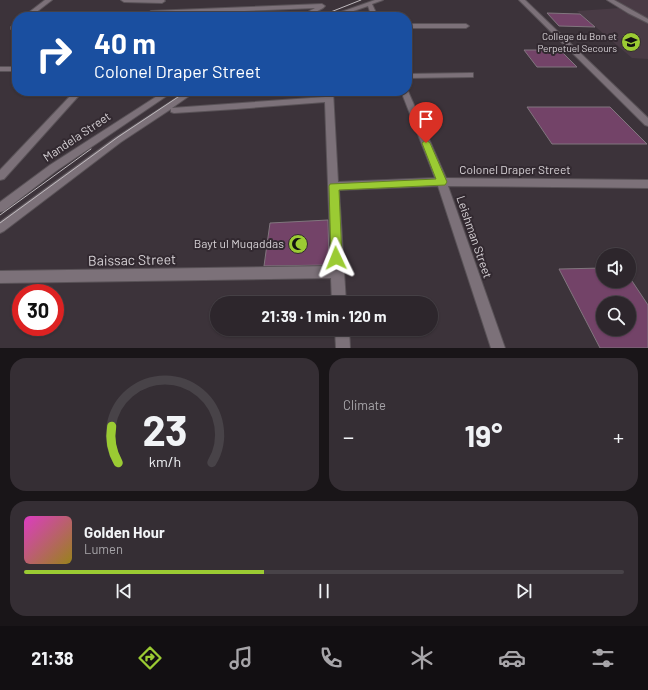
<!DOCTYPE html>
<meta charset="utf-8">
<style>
:root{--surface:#2d262c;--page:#352e34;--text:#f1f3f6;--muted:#a7a5a9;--line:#484348;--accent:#9bcb33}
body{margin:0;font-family:Barlow,sans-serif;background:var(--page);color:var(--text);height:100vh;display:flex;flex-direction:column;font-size:15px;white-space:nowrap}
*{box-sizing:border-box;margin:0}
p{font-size:13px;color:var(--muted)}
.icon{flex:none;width:22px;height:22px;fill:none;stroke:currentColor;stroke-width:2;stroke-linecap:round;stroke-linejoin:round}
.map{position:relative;height:348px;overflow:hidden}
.drawer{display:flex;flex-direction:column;gap:10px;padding:10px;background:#191518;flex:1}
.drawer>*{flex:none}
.top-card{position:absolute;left:12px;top:12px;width:400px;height:84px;border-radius:16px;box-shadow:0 1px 3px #0004,0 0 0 1px var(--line);background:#1a4fa0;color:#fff;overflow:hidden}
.controls{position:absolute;left:596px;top:248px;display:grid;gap:8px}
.controls a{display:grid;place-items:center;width:40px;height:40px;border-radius:50%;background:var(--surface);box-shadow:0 1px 3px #0004,0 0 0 1px var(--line);font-size:20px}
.speed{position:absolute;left:12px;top:284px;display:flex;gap:8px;font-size:20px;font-weight:700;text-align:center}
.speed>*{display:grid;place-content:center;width:52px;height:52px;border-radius:50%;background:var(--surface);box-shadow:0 1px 3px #0004,0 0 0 1px var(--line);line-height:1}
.speed .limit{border:6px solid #d22;background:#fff;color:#111}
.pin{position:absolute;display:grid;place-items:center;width:34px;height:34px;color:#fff;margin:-41px -17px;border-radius:50% 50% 50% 0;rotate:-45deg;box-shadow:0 0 4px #0007}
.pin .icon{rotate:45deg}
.me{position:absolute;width:44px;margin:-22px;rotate:358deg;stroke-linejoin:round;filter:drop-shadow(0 0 3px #0008)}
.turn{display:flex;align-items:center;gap:14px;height:84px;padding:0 16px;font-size:18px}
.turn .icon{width:52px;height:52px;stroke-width:2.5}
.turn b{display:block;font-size:28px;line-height:34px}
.big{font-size:30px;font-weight:700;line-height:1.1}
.drawer .widget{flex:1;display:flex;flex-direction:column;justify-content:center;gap:6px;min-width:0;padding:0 14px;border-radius:16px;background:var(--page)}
.drawer .dial{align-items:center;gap:0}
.dial svg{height:104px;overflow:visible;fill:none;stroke:var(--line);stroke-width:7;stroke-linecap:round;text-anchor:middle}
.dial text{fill:var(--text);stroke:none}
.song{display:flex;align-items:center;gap:12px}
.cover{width:48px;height:48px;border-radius:6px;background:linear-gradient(135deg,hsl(310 70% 55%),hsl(50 70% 35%))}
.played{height:4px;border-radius:2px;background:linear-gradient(90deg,var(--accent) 40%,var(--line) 40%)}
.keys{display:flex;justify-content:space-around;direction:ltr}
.heat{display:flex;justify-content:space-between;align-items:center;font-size:22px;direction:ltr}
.drawer .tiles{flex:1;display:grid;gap:10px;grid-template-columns:1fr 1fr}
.widget:last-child{grid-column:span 2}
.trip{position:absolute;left:210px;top:296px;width:228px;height:40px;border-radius:20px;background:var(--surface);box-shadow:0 1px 3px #0004,0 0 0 1px var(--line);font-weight:700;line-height:40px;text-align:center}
.tab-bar{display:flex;height:64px;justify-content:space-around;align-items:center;background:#120f12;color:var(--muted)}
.tab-bar .icon{width:28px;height:28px}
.tab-bar .active{color:var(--accent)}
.tab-bar b{font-size:18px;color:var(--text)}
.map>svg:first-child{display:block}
.built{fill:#493b45}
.building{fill:#734368;stroke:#81767e;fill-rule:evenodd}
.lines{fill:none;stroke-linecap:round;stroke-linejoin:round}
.street-casing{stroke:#595257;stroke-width:2}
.street{fill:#7c7179;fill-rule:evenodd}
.tram{stroke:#bfbabe;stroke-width:1}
.route{fill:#9bcb33;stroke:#658421}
.labels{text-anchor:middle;stroke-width:4;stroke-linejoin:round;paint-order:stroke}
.far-poi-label{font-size:10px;fill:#d7d2d6;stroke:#322930;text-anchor:end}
.street-label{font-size:12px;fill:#d7d2d6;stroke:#322930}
.poi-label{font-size:12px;fill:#d7d2d6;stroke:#322930;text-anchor:end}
.near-street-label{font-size:14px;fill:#d7d2d6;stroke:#322930}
</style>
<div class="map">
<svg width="648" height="348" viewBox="0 0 648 348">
<rect width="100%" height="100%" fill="#3c333a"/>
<polygon class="built" points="609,0 648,0 648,59 632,58 577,11 620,8"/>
<g class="building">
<polygon points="547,13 580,14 595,27 559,26"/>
<polygon points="524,50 560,50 577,67 537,67"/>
<polygon points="527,107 610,107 647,144 552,144"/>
<polygon points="328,220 329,265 264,266 270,223"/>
<path d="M603,268v13h29l16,24v43h-48l-41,-79zM603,303h26v26h-26z"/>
</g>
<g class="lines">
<g class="street-casing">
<g id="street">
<polygon points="45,0 52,0 30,17 23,17"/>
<polygon points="121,0 164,0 165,1 162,3 124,2"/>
<polygon points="375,0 383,0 372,4 378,17 372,17 368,6 336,17 327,17"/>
<polygon points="519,0 525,0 648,118 648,126 645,125"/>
<polygon points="607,0 614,0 648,19 648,23 628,13"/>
<polygon points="322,4 325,6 323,8 306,17 299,17 315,8 151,15 148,13 151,11"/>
<polygon points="17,22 17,31 11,29 11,27"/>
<polygon points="407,24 466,24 469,26 466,28 407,28"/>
<rect x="0" y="67" width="17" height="4"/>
<polygon points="470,73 473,73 473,77 407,78 407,74"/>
<polygon points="407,89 446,178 648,180 648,188 448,186 505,348 491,348 438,186 339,190 346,303 332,303 331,278 0,283 0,271 331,266 325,102 236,109 174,113 171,112 171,109 121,142 4,231 0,233 0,222 115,138 187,91 196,91 172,108 325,97 325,91 333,91 338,182 435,178 401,91 407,91"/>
<polygon points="75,91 83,91 4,179 0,180 0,170"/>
<polygon points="165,91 174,91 56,171 4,211 0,212 0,202 50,165"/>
<polygon points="335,329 349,329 350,348 336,348"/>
</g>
</g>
<use href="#street" class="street"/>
<g class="tram">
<polyline points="318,17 361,0"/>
<polyline points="0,215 91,149"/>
<polyline points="0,223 118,137 187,91"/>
</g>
</g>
<polygon class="route" points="426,140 430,143 447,182 445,185 339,190 342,258 340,261 336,263 332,261 331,258 329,186 330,184 436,179 422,143"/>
<defs>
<g id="school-disc" transform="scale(1)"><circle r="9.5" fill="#9bcb33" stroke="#322930"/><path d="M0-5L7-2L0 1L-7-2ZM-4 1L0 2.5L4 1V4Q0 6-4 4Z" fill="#111"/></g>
<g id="mosque-disc" transform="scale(1)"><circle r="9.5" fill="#9bcb33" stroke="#322930"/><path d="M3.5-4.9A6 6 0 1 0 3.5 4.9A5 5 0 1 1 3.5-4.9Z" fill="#111"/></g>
</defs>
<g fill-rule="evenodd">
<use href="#school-disc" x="631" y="42"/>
<use href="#mosque-disc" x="298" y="244"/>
</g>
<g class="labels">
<g class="far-poi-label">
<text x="617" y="40">College du Bon et<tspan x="617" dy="12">Perpetuel Secours</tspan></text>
</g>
<g class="street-label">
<text transform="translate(77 137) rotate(-34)" y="4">Mandela Street</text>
<text x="515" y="174">Colonel Draper Street</text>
<text transform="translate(474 237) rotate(71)" y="4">Leishman Street</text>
</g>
<g class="poi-label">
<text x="284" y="248">Bayt ul Muqaddas</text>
</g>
<g class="near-street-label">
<text transform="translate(132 260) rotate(-1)" y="5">Baissac Street</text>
</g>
</g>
</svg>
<div class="controls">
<a><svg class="icon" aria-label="sound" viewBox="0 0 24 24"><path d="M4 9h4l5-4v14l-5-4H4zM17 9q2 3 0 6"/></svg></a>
<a><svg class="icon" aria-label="search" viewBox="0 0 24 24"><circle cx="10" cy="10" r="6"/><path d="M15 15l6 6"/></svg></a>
</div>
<div class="speed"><div class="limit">30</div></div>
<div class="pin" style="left:426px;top:143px;background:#d93025"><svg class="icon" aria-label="arrive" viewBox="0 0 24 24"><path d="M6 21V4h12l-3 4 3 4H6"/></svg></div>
<svg class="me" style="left:336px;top:258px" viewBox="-20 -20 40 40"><path d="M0-17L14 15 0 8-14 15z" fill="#9bcb33" stroke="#fff" stroke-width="4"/></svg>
<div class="trip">21:39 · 1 min · 120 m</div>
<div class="top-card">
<div class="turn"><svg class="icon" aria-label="right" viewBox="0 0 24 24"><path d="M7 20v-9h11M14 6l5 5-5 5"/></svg><div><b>40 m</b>Colonel Draper Street</div></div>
</div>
</div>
<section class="drawer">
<div class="tiles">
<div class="widget dial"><svg viewBox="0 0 100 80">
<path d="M14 69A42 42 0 1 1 86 69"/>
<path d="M14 69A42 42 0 0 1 9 41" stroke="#9bcb33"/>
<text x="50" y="56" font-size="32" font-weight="700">23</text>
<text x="50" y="72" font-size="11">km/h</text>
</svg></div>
<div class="widget"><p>Climate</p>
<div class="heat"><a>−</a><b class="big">19°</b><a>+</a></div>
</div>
<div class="widget">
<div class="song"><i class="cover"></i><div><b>Golden Hour</b><p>Lumen</p></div></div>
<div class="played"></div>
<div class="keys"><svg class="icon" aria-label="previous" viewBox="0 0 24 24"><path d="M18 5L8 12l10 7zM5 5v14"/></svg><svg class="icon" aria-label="pause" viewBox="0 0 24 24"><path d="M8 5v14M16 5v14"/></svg><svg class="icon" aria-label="next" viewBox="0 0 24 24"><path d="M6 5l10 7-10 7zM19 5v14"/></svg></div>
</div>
</div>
</section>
<nav class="tab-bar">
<b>21:38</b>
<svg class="icon active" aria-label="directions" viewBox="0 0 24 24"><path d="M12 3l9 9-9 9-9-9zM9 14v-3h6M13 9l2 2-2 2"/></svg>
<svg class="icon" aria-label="music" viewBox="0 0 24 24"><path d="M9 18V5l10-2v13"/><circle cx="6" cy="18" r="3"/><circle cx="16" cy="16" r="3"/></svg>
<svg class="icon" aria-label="phone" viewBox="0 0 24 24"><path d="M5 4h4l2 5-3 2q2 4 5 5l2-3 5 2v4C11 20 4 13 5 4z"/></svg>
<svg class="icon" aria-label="climate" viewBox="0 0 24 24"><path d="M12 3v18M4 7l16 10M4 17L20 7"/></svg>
<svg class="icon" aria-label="car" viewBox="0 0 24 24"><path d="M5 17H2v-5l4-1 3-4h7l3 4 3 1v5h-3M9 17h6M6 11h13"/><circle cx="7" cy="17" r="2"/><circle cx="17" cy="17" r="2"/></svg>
<svg class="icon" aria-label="filters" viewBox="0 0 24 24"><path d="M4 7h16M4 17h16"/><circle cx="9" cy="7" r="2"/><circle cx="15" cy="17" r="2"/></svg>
</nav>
